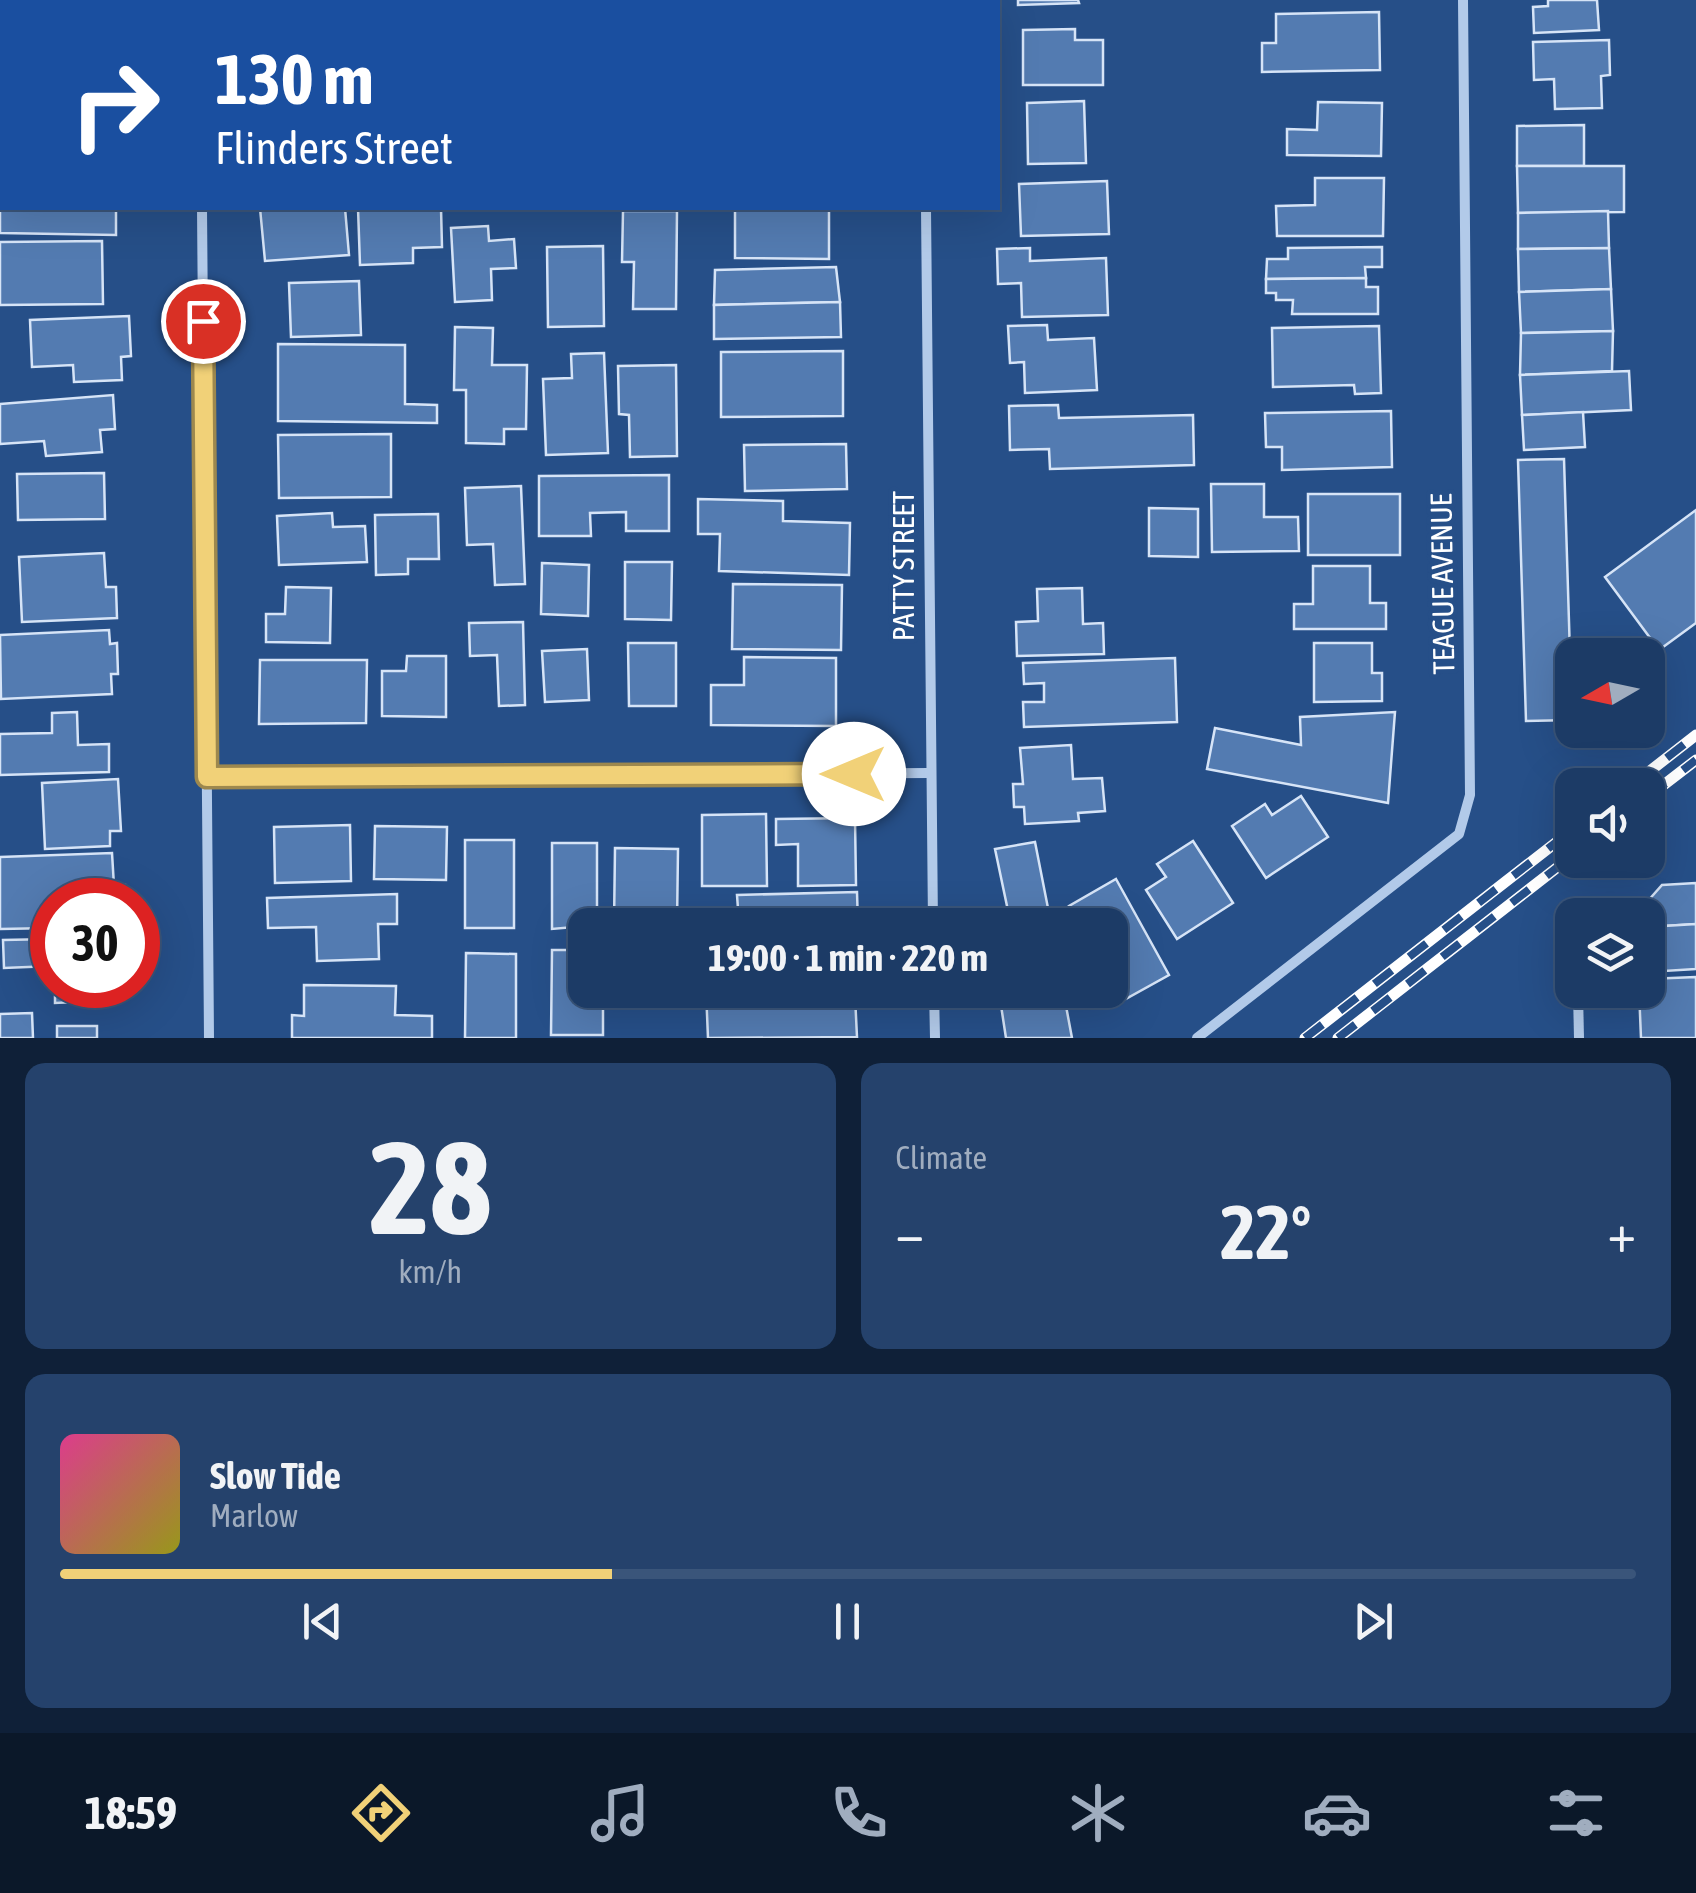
<!DOCTYPE html>
<meta charset="utf-8">
<style>
:root{--surface:#1c3b66;--page:#25426c;--text:#f1f3f6;--muted:#a0adbf;--line:#3a557a;--accent:#f1d178}
body{margin:0;font-family:"Asap Condensed",sans-serif;background:var(--page);color:var(--text);height:100vh;display:flex;flex-direction:column;font-size:38px;white-space:nowrap}
*{box-sizing:border-box;margin:0}
p{font-size:32px;color:var(--muted)}
.icon{flex:none;width:55px;height:55px;fill:none;stroke:currentColor;stroke-width:2;stroke-linecap:round;stroke-linejoin:round}
.map{position:relative;height:1038px;overflow:hidden}
.drawer{display:flex;flex-direction:column;gap:25px;padding:25px;background:#0f2038;flex:1}
.drawer>*{flex:none}
.guide{position:absolute;left:0px;top:0px;width:1000px;height:210px;box-shadow:0 10px 40px #0002,0 0 0 2px var(--line);background:#1a4fa0;color:#fff;overflow:hidden}
.needle{width:65px;rotate:261deg}
.controls{position:absolute;left:1555px;top:638px;display:grid;gap:20px}
.controls a{display:grid;place-items:center;width:110px;height:110px;border-radius:20px;background:var(--surface);box-shadow:0 10px 40px #0002,0 0 0 2px var(--line);font-size:50px}
.speed{position:absolute;left:30px;top:878px;display:flex;gap:20px;font-size:50px;font-weight:700;text-align:center}
.speed>*{display:grid;place-content:center;width:130px;height:130px;border-radius:50%;background:var(--surface);box-shadow:0 10px 40px #0002,0 0 0 2px var(--line);line-height:1}
.speed .limit{border:15px solid #d22;background:#fff;color:#111}
.pin{position:absolute;display:grid;place-items:center;width:85px;height:85px;color:#fff;margin:-42px;border:5px solid #fff;border-radius:50%;box-shadow:0 2px 10px #0007}
.me{position:absolute;width:110px;margin:-55px;rotate:270deg;stroke-linejoin:round;filter:drop-shadow(0 0 8px #0008)}
.turn{display:flex;align-items:center;gap:35px;height:210px;padding:0 50px;font-size:45px}
.turn .icon{width:130px;height:130px;stroke-width:2.5}
.turn b{display:block;font-size:70px;line-height:85px}
.big{font-size:75px;font-weight:700;line-height:1.1}
.drawer .tile{flex:1;display:flex;flex-direction:column;justify-content:center;gap:15px;min-width:0;padding:0 35px;border-radius:20px;background:var(--page)}
.drawer .dial{align-items:center;gap:0}
.dial b{font-size:130px;line-height:1}
.song{display:flex;align-items:center;gap:30px}
.cover{width:120px;height:120px;border-radius:15px;background:linear-gradient(135deg,hsl(330 70% 55%),hsl(60 70% 35%))}
.played{height:10px;border-radius:5px;background:linear-gradient(90deg,var(--accent) 35%,var(--line) 35%)}
.keys{display:flex;justify-content:space-around;direction:ltr}
.heat{display:flex;justify-content:space-between;align-items:center;font-size:55px;direction:ltr}
.drawer .tiles{flex:1;display:grid;gap:25px;grid-template-columns:1fr 1fr}
.tile:last-child{grid-column:span 2}
.trip{position:absolute;left:568px;top:908px;width:560px;height:100px;border-radius:20px;background:var(--surface);box-shadow:0 10px 40px #0002,0 0 0 2px var(--line);font-weight:700;line-height:100px;text-align:center}
.tabs{display:flex;height:160px;justify-content:space-around;align-items:center;background:#0b1829;color:var(--muted)}
.tabs .icon{width:70px;height:70px}
.tabs .active{color:var(--accent)}
.tabs b{font-size:45px;color:var(--text)}
.map>svg:first-child{display:block}
.building{fill:#537bb1;stroke:#d6e4f7;stroke-width:2.5}
.lines{fill:none;stroke-linecap:round;stroke-linejoin:round}
.minor{stroke:#b2cae9;stroke-width:10}
.rail-casing{stroke:#fff;stroke-width:11}
.rail{stroke:#264f88;stroke-width:8;stroke-dasharray:22;stroke-linecap:butt}
.route-casing{stroke:#9d884e;stroke-width:25}
.route{stroke:#f1d178;stroke-width:18}
.labels{text-anchor:middle;stroke-width:9;stroke-linejoin:round;paint-order:stroke}
.street-label{font-size:30px;fill:#fff;stroke:#264f88}
</style>
<div class="map">
<svg width="1696" height="1038" viewBox="0 0 1696 1038">
<rect width="100%" height="100%" fill="#264f88"/>
<g class="building">
<rect x="9" y="0" width="108" height="2"/>
<rect x="283" y="0" width="131" height="2"/>
<rect x="522" y="0" width="74" height="2"/>
<rect x="604" y="0" width="72" height="2"/>
<rect x="742" y="0" width="104" height="2"/>
<polygon points="1018,0 1078,0 1079,3 1018,5"/>
<polygon points="1548,0 1597,0 1599,30 1534,33 1533,7 1548,6"/>
<polygon points="1379,12 1380,70 1262,72 1262,43 1276,43 1276,14"/>
<polygon points="1075,29 1075,40 1103,40 1103,85 1023,85 1023,30"/>
<polygon points="1609,40 1610,75 1601,76 1602,108 1555,109 1554,79 1534,80 1533,42"/>
<polygon points="1084,101 1086,163 1028,164 1027,103"/>
<polygon points="1318,102 1382,103 1381,156 1287,155 1287,129 1317,130"/>
<polygon points="1584,125 1584,166 1517,166 1517,126"/>
<polygon points="1517,166 1624,166 1624,212 1518,213"/>
<polygon points="1315,178 1384,178 1383,236 1277,236 1276,206 1315,205"/>
<polygon points="1107,181 1109,234 1021,236 1019,184"/>
<polygon points="0,194 2,208 116,208 116,235 0,233"/>
<polygon points="260,208 345,208 349,255 265,261"/>
<polygon points="358,208 441,208 442,247 413,248 413,263 360,265"/>
<polygon points="735,208 829,208 829,259 735,258"/>
<polygon points="623,211 677,211 676,309 633,309 634,262 622,262"/>
<polygon points="1608,211 1609,248 1518,249 1518,213"/>
<polygon points="488,226 489,241 514,239 516,268 491,269 492,300 455,302 451,228"/>
<polygon points="102,241 103,304 0,305 0,242"/>
<polygon points="603,246 604,326 548,327 547,247"/>
<polygon points="1382,247 1382,267 1365,267 1366,278 1266,279 1267,259 1288,259 1288,248"/>
<polygon points="1030,248 1030,261 1106,258 1108,315 1022,317 1021,283 998,284 997,249"/>
<polygon points="1609,248 1611,289 1519,292 1518,249"/>
<polygon points="836,267 840,302 714,305 715,270"/>
<polygon points="1366,278 1366,287 1378,287 1378,314 1292,314 1293,300 1276,300 1276,293 1266,293 1266,279"/>
<polygon points="359,281 361,335 291,337 289,283"/>
<polygon points="1611,289 1613,331 1521,333 1519,292"/>
<polygon points="840,302 841,337 714,339 714,305"/>
<polygon points="129,316 131,356 121,357 122,380 74,382 73,365 32,367 30,320"/>
<polygon points="1047,325 1048,340 1094,338 1097,390 1025,393 1024,362 1010,363 1008,326"/>
<polygon points="1379,326 1381,393 1355,394 1354,385 1273,387 1272,328"/>
<polygon points="455,327 493,328 492,365 527,365 526,429 504,429 504,444 466,443 466,390 454,390"/>
<polygon points="1613,331 1612,371 1520,375 1521,333"/>
<polygon points="278,344 405,345 405,404 437,405 437,423 278,421"/>
<polygon points="843,351 843,416 721,417 721,352"/>
<polygon points="604,353 608,453 546,455 543,379 572,378 571,354"/>
<polygon points="676,365 677,456 630,457 629,415 619,414 618,366"/>
<polygon points="1629,371 1631,410 1522,415 1520,375"/>
<polygon points="113,395 115,429 100,430 102,452 46,456 44,441 0,444 0,404"/>
<polygon points="1058,405 1059,418 1193,415 1194,465 1050,469 1049,449 1010,450 1009,406"/>
<polygon points="1391,411 1392,467 1282,470 1282,447 1266,447 1265,413"/>
<polygon points="1583,412 1585,447 1524,450 1522,415"/>
<polygon points="391,434 391,497 279,498 278,435"/>
<polygon points="846,444 847,489 745,491 744,445"/>
<polygon points="1564,459 1572,720 1526,721 1518,460"/>
<polygon points="104,473 105,519 18,520 17,474"/>
<polygon points="669,475 669,531 626,531 626,512 590,513 591,536 539,536 539,476"/>
<polygon points="1211,484 1264,484 1264,517 1298,517 1299,551 1212,552"/>
<polygon points="521,486 525,584 495,585 493,544 467,545 465,488"/>
<rect x="1308" y="494" width="92" height="61"/>
<polygon points="698,499 783,501 783,521 850,523 849,575 719,571 720,534 698,534"/>
<polygon points="1149,508 1198,509 1198,557 1149,556"/>
<polygon points="1696,510 1696,623 1659,650 1605,577"/>
<polygon points="332,513 333,527 365,526 367,562 279,565 277,516"/>
<polygon points="438,514 439,559 408,559 408,574 376,575 375,515"/>
<polygon points="104,553 106,587 116,587 117,618 22,622 19,557"/>
<polygon points="625,562 672,562 671,620 625,619"/>
<polygon points="542,563 589,565 588,616 541,614"/>
<polygon points="1313,566 1370,566 1370,603 1386,603 1386,629 1294,629 1294,604 1313,604"/>
<polygon points="733,584 842,585 841,650 732,649"/>
<polygon points="286,587 331,588 330,643 266,642 266,614 285,614"/>
<polygon points="1082,588 1083,624 1103,623 1104,654 1017,656 1016,622 1038,621 1037,589"/>
<polygon points="523,622 525,705 499,706 497,655 470,656 469,623"/>
<polygon points="109,630 110,644 117,643 118,674 111,674 112,694 1,699 0,635"/>
<polygon points="628,643 676,643 676,706 629,706"/>
<polygon points="1314,643 1372,643 1372,673 1382,673 1382,701 1314,702"/>
<polygon points="587,649 589,700 545,702 542,651"/>
<polygon points="407,656 446,656 446,717 382,716 382,671 406,671"/>
<polygon points="744,657 836,658 836,726 711,725 711,685 744,685"/>
<polygon points="1175,658 1177,722 1024,727 1023,702 1044,702 1044,683 1024,684 1023,663"/>
<polygon points="260,660 367,660 366,723 259,724"/>
<polygon points="77,712 78,745 109,744 109,772 0,775 0,734 52,733 52,713"/>
<polygon points="1395,712 1388,803 1207,769 1215,728 1301,745 1300,717"/>
<polygon points="1071,745 1073,779 1102,778 1105,811 1078,813 1079,821 1025,824 1024,807 1014,807 1013,784 1023,784 1020,748"/>
<polygon points="118,779 121,831 110,831 110,846 45,849 42,783"/>
<polygon points="1301,796 1328,837 1266,878 1232,826 1265,804 1272,815"/>
<polygon points="766,814 767,886 702,886 702,815"/>
<polygon points="855,818 856,885 798,886 798,844 776,845 776,819"/>
<polygon points="350,825 351,881 275,883 274,827"/>
<polygon points="375,826 447,827 446,880 374,879"/>
<rect x="465" y="840" width="49" height="88"/>
<polygon points="1193,841 1233,903 1177,939 1146,890 1166,877 1157,864"/>
<polygon points="1035,842 1048,908 1036,911 1039,925 1011,925 995,849"/>
<polygon points="552,843 597,843 597,925 552,929"/>
<polygon points="615,848 678,849 677,925 614,925"/>
<polygon points="112,853 114,886 125,885 126,900 52,900 52,928 0,929 0,857"/>
<polygon points="1116,879 1169,975 1122,1001 1110,980 1110,925 1079,925 1069,906"/>
<polygon points="1696,883 1696,924 1648,927 1648,915 1640,915 1639,911 1662,885"/>
<polygon points="857,892 858,925 693,925 693,910 738,909 737,895"/>
<polygon points="397,894 397,924 378,924 379,959 317,961 316,927 268,928 267,898"/>
<polygon points="1696,924 1696,969 1648,972 1648,927"/>
<polygon points="52,939 52,966 4,968 3,940"/>
<polygon points="552,950 585,950 585,990 603,990 603,1035 551,1035"/>
<polygon points="466,953 516,954 516,1038 465,1038"/>
<polygon points="1696,977 1696,1038 1641,1038 1639,990 1648,990 1648,979"/>
<polygon points="55,985 96,985 96,1001 55,1003"/>
<polygon points="304,985 396,986 395,1015 432,1016 432,1038 292,1038 292,1015 304,1016"/>
<polygon points="706,990 874,990 874,996 855,996 857,1037 708,1038"/>
<polygon points="1024,990 1063,990 1072,1038 1006,1038 1000,999 1024,995"/>
<polygon points="32,1013 33,1038 0,1038 0,1014"/>
<rect x="57" y="1026" width="40" height="12"/>
</g>
<g class="lines">
<g class="minor">
<polyline points="201,0 201,2"/>
<polyline points="925,0 925,2"/>
<polyline points="202,208 209,1038"/>
<polyline points="926,208 933,925"/>
<polyline points="207,777 930,773"/>
<polyline points="934,990 935,1038"/>
<polyline points="1578,993 1579,1038"/>
<polyline points="1197,1038 1459,834 1470,795 1463,0"/>
</g>
<g class="rail-casing">
<g id="rail">
<polyline points="1632,785 1696,735"/>
<polyline points="1648,797 1696,760"/>
<polyline points="1305,1038 1572,830"/>
<polyline points="1338,1038 1572,856"/>
</g>
</g>
<use href="#rail" class="rail"/>
</g>
<g class="lines">
<g class="route-casing">
<polyline id="route" points="203,321 207,777 854,774"/>
</g>
<use href="#route" class="route"/>
</g>
<g class="labels">
<g class="street-label">
<text transform="translate(904 566) rotate(-90)" y="10">PATTY STREET</text>
<text transform="translate(1443 584) rotate(-91)" y="10">TEAGUE AVENUE</text>
</g>
</g>
</svg>
<div class="controls">
<a><svg class="needle" viewBox="-14 -14 28 28"><path d="M0-13l5 13h-10z" fill="#e53935"/><path d="M0 13l5-13h-10z" fill="#a0adbf"/></svg></a>
<a><svg class="icon" aria-label="sound" viewBox="0 0 24 24"><path d="M4 9h4l5-4v14l-5-4H4zM17 9q2 3 0 6"/></svg></a>
<a><svg class="icon" aria-label="layers" viewBox="0 0 24 24"><path d="M12 4l9 5-9 5-9-5zM3 14l9 5 9-5"/></svg></a>
</div>
<div class="speed"><div class="limit">30</div></div>
<div class="pin" style="left:203px;top:321px;background:#d93025"><svg class="icon" aria-label="arrive" viewBox="0 0 24 24"><path d="M6 21V4h12l-3 4 3 4H6"/></svg></div>
<svg class="me" style="left:854px;top:774px" viewBox="-20 -20 40 40"><circle r="19" fill="#fff"/><path d="M0-13L10 11 0 6-10 11z" fill="#f1d178"/></svg>
<div class="trip">19:00 · 1 min · 220 m</div>
<div class="guide">
<div class="turn"><svg class="icon" aria-label="right" viewBox="0 0 24 24"><path d="M7 20v-9h11M14 6l5 5-5 5"/></svg><div><b>130 m</b>Flinders Street</div></div>
</div>
</div>
<section class="drawer">
<div class="tiles">
<div class="tile dial"><b>28</b><p>km/h</p></div>
<div class="tile"><p>Climate</p>
<div class="heat"><a>−</a><b class="big">22°</b><a>+</a></div>
</div>
<div class="tile">
<div class="song"><i class="cover"></i><div><b>Slow Tide</b><p>Marlow</p></div></div>
<div class="played"></div>
<div class="keys"><svg class="icon" aria-label="previous" viewBox="0 0 24 24"><path d="M18 5L8 12l10 7zM5 5v14"/></svg><svg class="icon" aria-label="pause" viewBox="0 0 24 24"><path d="M8 5v14M16 5v14"/></svg><svg class="icon" aria-label="next" viewBox="0 0 24 24"><path d="M6 5l10 7-10 7zM19 5v14"/></svg></div>
</div>
</div>
</section>
<nav class="tabs">
<b>18:59</b>
<svg class="icon active" aria-label="directions" viewBox="0 0 24 24"><path d="M12 3l9 9-9 9-9-9zM9 14v-3h6M13 9l2 2-2 2"/></svg>
<svg class="icon" aria-label="music" viewBox="0 0 24 24"><path d="M9 18V5l10-2v13"/><circle cx="6" cy="18" r="3"/><circle cx="16" cy="16" r="3"/></svg>
<svg class="icon" aria-label="phone" viewBox="0 0 24 24"><path d="M5 4h4l2 5-3 2q2 4 5 5l2-3 5 2v4C11 20 4 13 5 4z"/></svg>
<svg class="icon" aria-label="climate" viewBox="0 0 24 24"><path d="M12 3v18M4 7l16 10M4 17L20 7"/></svg>
<svg class="icon" aria-label="car" viewBox="0 0 24 24"><path d="M5 17H2v-5l4-1 3-4h7l3 4 3 1v5h-3M9 17h6M6 11h13"/><circle cx="7" cy="17" r="2"/><circle cx="17" cy="17" r="2"/></svg>
<svg class="icon" aria-label="filters" viewBox="0 0 24 24"><path d="M4 7h16M4 17h16"/><circle cx="9" cy="7" r="2"/><circle cx="15" cy="17" r="2"/></svg>
</nav>
